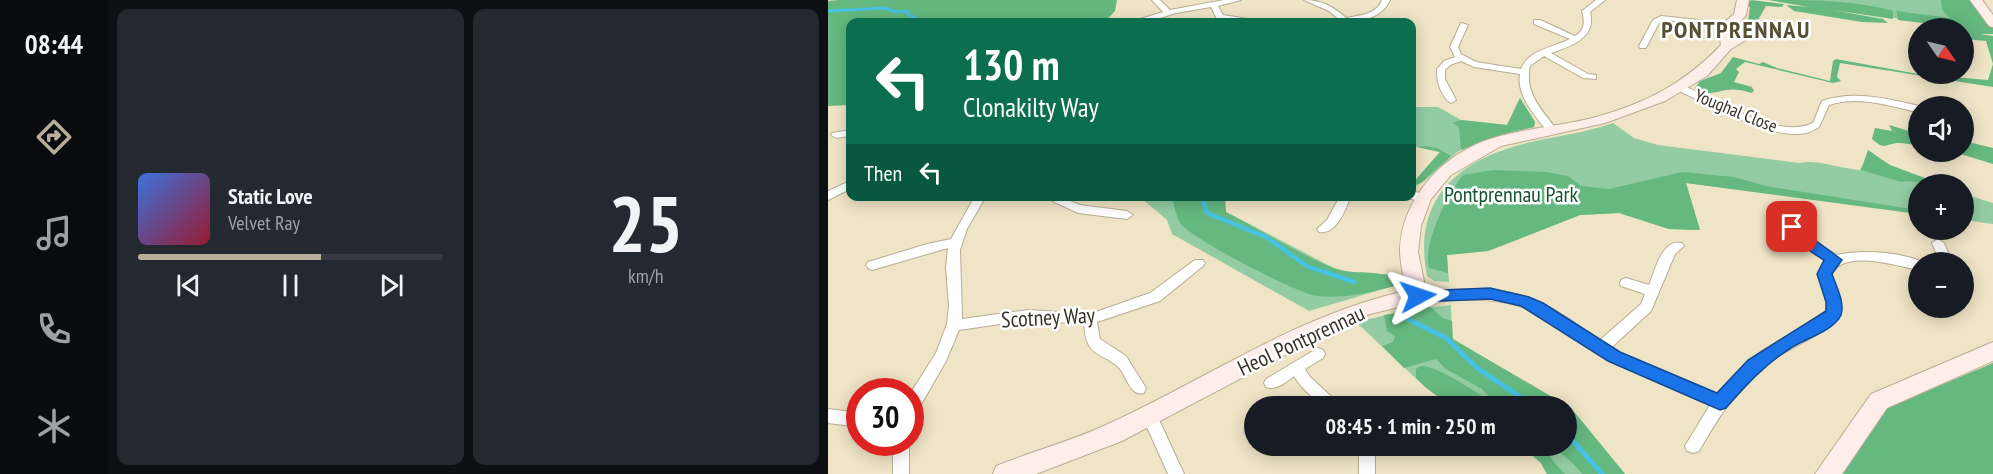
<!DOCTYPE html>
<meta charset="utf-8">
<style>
:root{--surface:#171b24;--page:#242831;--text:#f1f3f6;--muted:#9ea1a6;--line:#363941;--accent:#b8ae9a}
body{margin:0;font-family:"PT Sans Narrow",sans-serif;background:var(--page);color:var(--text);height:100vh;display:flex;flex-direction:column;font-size:22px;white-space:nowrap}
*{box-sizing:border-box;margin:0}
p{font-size:20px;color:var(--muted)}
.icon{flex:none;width:33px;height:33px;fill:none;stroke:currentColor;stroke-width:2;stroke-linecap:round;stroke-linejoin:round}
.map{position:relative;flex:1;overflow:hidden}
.panel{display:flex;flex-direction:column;gap:9px;padding:9px;background:#0d0f14;width:720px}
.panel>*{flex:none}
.top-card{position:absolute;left:18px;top:18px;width:570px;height:183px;border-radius:12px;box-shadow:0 3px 15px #0003;background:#0b6e4f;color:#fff;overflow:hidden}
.needle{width:39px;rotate:124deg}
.tools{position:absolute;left:1080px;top:18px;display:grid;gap:12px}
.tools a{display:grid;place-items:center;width:66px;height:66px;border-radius:50%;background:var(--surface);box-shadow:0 3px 15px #0003;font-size:30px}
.speed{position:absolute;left:18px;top:378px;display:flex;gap:12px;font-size:30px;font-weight:700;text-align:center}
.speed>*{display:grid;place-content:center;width:78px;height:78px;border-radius:50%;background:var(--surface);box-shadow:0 3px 15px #0003;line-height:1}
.speed .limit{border:9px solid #d22;background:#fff;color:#111}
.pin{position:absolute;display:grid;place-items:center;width:51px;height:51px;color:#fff;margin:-26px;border-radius:12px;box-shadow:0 3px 9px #0006}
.me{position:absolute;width:66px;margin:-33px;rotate:85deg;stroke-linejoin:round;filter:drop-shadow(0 0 4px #0008)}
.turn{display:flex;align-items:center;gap:21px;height:126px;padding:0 18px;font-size:27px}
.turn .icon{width:78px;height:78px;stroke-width:2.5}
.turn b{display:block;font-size:42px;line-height:51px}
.then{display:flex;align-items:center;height:57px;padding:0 18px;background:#0003;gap:12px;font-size:22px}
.panel .widget{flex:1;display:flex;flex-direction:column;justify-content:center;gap:9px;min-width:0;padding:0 21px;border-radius:12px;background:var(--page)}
.panel .dial{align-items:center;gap:0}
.dial b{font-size:78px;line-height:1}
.song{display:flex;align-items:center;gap:18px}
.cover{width:72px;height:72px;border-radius:9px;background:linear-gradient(135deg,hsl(220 70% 55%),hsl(350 70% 35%))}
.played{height:6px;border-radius:3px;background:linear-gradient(90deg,var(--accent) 60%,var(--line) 60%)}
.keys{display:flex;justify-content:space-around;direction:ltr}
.panel .tiles{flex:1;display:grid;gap:9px;grid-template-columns:repeat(2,1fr)}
.trip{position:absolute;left:416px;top:396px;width:333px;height:60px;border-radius:30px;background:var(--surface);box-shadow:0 3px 15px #0003;font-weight:700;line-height:60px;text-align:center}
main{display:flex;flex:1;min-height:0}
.tabs{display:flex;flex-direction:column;width:108px;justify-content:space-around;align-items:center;background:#090b0e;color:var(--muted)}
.tabs .icon{width:42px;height:42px}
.tabs .current{color:var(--accent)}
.tabs b{font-size:27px;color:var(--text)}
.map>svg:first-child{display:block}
.green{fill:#93cca3}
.forest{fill:#65b880}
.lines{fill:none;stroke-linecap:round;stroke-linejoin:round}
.stream-far2{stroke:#47c2e2;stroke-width:3}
.stream-far1{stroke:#47c2e2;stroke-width:4.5}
.stream{stroke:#47c2e2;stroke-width:5}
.street-casing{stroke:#b8ad91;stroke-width:2}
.secondary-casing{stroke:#b8ad91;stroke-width:2}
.street{fill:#fff;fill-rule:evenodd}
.secondary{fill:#ffedea;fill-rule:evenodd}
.route{fill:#1a73e8;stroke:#114b97;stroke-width:1.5}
.labels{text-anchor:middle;stroke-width:5;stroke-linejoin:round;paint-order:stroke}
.far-street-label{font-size:18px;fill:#373327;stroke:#fff}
.park-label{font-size:22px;fill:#175430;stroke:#fff}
.street-label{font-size:22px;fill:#373327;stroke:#fff}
.far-district-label{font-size:24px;font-weight:bold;letter-spacing:1.5px;fill:#584f35;stroke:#fff}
</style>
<main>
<nav class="tabs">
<b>08:44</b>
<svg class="icon current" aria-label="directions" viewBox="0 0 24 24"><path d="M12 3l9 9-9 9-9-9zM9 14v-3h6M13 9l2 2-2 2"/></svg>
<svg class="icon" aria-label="music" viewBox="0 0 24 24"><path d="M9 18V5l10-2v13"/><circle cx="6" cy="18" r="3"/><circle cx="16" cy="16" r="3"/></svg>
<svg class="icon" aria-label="phone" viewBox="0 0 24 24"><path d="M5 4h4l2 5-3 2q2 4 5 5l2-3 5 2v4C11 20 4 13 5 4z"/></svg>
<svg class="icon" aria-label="climate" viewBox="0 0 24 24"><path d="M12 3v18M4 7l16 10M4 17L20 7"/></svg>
</nav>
<section class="panel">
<div class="tiles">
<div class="widget">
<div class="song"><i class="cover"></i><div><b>Static Love</b><p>Velvet Ray</p></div></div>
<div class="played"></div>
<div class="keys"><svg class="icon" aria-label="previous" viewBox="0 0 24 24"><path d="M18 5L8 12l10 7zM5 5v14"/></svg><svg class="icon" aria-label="pause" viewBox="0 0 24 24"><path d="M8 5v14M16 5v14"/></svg><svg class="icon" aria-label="next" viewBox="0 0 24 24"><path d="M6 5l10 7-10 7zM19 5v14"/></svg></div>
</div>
<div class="widget dial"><b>25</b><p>km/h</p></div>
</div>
</section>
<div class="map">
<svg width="1165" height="474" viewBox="0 0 1165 474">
<rect width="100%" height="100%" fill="#efe4c6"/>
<g class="green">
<polygon points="942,0 1144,0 1136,28"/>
<path d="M692,98l15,24 -1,5c-25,5 -51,11 -73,23 -16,9 -34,34 -49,37v-3l28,-32 -28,-6v-39h26l23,13 46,5z"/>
<path d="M785,123l21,15 24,7 141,18c17,-4 42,6 61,7l3,-6 68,20h-13v29l-232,-30 14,47 -31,-1 -50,-16 -39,2 -92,36 -41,4 2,27 -15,-1 -7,-5c-15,-76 30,-116 100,-133 29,-7 58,-10 86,-20z"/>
<polygon points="1136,194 1165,203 1165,224 1136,220"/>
<polygon points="312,197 397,197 398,212 506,268 530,274 560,274 568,280 566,286 481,311 344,234 339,220"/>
<polygon points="623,305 624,339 743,408 797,474 719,474 713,463 693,446 738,446 738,406 629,406 598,388 528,322 580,310"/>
</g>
<g class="forest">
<polygon points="10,0 289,0 287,11 277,22 22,22 22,105 0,106 0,1"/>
<polygon points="923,0 956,4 954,7 938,6 930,20 928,20 930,26 941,32 923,26 920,21 922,7 918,5"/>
<path d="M940,0c41,0 85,0 125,11v8l-61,-9 51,9 5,4 -26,-1 -68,-11 -8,-6 23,2z"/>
<path d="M1113,0h31l21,27v7h-13l13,2v51l-153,-24 -3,14 4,4 -8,2 -88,-21 -9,7 3,3 -5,10 18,5 2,4 -3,2c-26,-9 -31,3 -53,0l-3,-5 5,-7 21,-8 12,-16 26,7 4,-2 14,6 53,13 3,-20 3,-2 82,15 70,6 5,-16 -7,-23 -22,-2v-11l-66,-8 -2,-9 54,7 -8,-8z"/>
<polygon points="692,98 707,122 706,127 676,134 633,150 631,127 624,123 633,120 679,125"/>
<path d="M1061,125l27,8 2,2v10c-6,0 -13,-2 -20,-2 -15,1 -12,8 -26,-4l3,-11 17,3z"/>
<polygon points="1136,141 1165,148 1165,164 1126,152 1136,152"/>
<polygon points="598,146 609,148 623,156 594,182 584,187 584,184 612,152 589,147"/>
<path d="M1040,150l22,15 51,19c-11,1 -31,-5 -40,-2l-40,-12z"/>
<path d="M665,170l53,2 22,4 13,10 28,3 73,-17 52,5 32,9 152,24v4l-232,-31 14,47 -31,-1 -50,-16 -39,2 -92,36 -41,4 1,18 -19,-5c-7,-23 19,-75 34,-93z"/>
<path d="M344,197h53l1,15c35,18 71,41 107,56 20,8 46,0 63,12l-2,6c-25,7 -52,13 -77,10 -19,-2 -127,-58 -137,-73 -4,-7 -6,-19 -8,-26z"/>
<path d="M602,307l13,11 9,3 1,18 118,69 54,66h-43c-8,-12 -19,-18 -30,-28h14v-40h-54l-19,-5 -11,-12 -36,-20 -10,-10 -32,9 -22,-22 11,-4 2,-6 -8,-5 -3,-16z"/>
<polygon points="1165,363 1165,474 1015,474 1059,408"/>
<path d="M593,366c16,-1 61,30 76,40 -39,1 -52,1 -81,-28v-9z"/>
<polygon points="693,446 717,446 725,461 737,474 719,474 713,463"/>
</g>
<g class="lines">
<polyline class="stream-far2" points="0,11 56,8 68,12 79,11 81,15 96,22"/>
<polyline class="stream-far1" points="374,196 379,213 438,237 479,266 501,274"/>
<g class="stream">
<polyline points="497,272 526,282"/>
<polyline points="572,315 618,338 649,368 706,406"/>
<polyline points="738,433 774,474"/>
</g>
<g class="street-casing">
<g id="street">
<polygon points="324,0 332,0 342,10 396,0 413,0 390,6 395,15 420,19 424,21 414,22 389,19 383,7 348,13 319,22 308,22 309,20 335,12"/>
<path d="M476,0c17,0 29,6 42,18 14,-3 30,-3 36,-18h8c-8,19 -31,22 -48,22l-13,-11z"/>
<path d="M768,0h9l-15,12c7,26 -19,34 -39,41l37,21 8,1v4l-13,-1 -39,-22 -14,10c-6,28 13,45 28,65l-1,2h-8c-13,-16 -33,-37 -29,-59l-46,-7 -13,-6 -11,4 -5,5v9l11,21 -5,3c-10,-6 -15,-23 -14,-34l7,-8 11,-4 -5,-10 11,-24 7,2 -10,22 3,7 15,8 45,7c7,-19 33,-22 49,-30l-36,-15v-4h6l35,16c10,-6 10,-15 7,-25z"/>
<polygon points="833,16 898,23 902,25 898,27 837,20 831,23 818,48 812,48 811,46 825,20"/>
<path d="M852,85c37,12 94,56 133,38l9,-22c33,-11 65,-2 97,5l-1,6c-29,-6 -60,-17 -89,-7l-10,22c-4,2 -8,5 -13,6 -33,8 -98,-29 -129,-43l-2,-2z"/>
<polygon points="22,130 22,136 8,138 3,135 4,133"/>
<polygon points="22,181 22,189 0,200 0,191"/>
<polygon points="584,191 599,195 601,198 595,202 580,198 584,196"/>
<path d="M147,196h11l-19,33 -7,21 2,69 66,-9 62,4 60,-21 45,-33h8l2,3 -2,3 -43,35 -63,21 3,17 26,17 20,32 -2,5c-13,4 -17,-15 -24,-24 -8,-10 -23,-12 -30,-22 -5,-7 -5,-15 -6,-23l-56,-4 -69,10 -13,31 -31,54 -5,2v-23l26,-41 11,-29 2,-19 -3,-37 2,-20 -76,22 -4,-2 -2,-3 2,-3 59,-18 24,-5z"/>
<polygon points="214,196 230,196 252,205 299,211 305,215 299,219 250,213"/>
<path d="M512,196h11c-6,14 -14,39 -32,36l-2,-3 10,-9z"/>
<path d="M964,223l4,1 14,15 27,16c24,-6 63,-3 86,7h-5v8c-24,-5 -74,-21 -88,5 5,12 15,27 9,40 -8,17 -59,37 -76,51 -28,24 -46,54 -64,85l-6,2 -6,-2 -2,-5 25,-41 -101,-44 -76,-50c-37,-16 -77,-11 -116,-10l-5,-1 -2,-4 2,-4 5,-1c41,-1 86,-7 124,12 21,10 40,25 59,37l41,-36 4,-10 -24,-8 -1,-3 1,-3 5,-2 23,7c6,-14 13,-47 33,-42l2,3 -9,8 -24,57 -40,37 8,5 98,41c16,-18 32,-36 53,-48 18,-12 41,-19 56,-35l1,-9 -9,-27 9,-14 -25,-16 -16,-18z"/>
<polygon points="1110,239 1116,243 1124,262 1112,262 1104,243"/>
<path d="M490,348l5,2 2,4 -2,4 -18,11 5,8 26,24 2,5h-17l-21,-21 -6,-9c-8,6 -18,15 -28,11l-2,-4 2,-4z"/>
<polygon points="0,409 32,413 32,427 0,423"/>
<polygon points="322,409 327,411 356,474 340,474 314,416 317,411"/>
<rect x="65" y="442" width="16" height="32"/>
<polygon points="527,446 543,446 547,457 547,474 531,474 531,457"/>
</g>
</g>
<g class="secondary-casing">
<g id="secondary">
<path d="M909,0h12l-3,15 -6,7 13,7 1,6 -23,14 -24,27 -42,25 -60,22 -104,23 -50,29 -20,24 -10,27 -3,26 9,44 -3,5 -54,13 -28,11 -220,116 -86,33h-43l3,-8c37,-15 76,-25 112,-42 99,-45 191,-110 298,-133 -2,-13 -6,-28 -6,-41 2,-52 43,-97 93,-112 33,-10 69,-12 103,-21 50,-14 89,-34 125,-72l-3,-18 16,-13z"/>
<polygon points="1142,0 1154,0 1165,15 1165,27 1161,26"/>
<polygon points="1165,342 1165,361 1059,408 1014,474 987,474 1043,394"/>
</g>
</g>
<use href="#street" class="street"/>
<use href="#secondary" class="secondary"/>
</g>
<path class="route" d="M964,223l50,37 -10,14c4,12 13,28 9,41 -7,16 -37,24 -50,33 -26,16 -45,37 -65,60l-6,2 -112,-49 -87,-55 -31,-7 -72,3 -8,-6 8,-5 72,-3 39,9 14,6 77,49 97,41 31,-33 78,-49v-9l-9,-28 7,-14c-15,-9 -28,-18 -39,-33z"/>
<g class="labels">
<g class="far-street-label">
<text transform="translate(908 111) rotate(22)" y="6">Youghal Close</text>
</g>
<g class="park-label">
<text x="683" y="202">Pontprennau Park</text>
</g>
<g class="street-label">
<text transform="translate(220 317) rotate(-3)" y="8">Scotney Way</text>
<text transform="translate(473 340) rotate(-25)" y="8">Heol Pontprennau</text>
</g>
<g class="far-district-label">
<text x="908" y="38">PONTPRENNAU</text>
</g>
</g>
</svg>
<div class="tools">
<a><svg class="needle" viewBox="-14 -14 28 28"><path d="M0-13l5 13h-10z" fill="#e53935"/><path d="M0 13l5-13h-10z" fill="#9ea1a6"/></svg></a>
<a><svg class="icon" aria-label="sound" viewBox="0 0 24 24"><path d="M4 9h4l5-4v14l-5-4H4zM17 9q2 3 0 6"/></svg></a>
<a>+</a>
<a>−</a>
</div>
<div class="speed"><div class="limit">30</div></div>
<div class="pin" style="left:964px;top:227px;background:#d93025"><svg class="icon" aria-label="arrive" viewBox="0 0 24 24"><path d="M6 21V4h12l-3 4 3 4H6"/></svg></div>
<svg class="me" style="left:590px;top:296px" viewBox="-20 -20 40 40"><path d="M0-17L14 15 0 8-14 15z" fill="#1a73e8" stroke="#fff" stroke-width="4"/></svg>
<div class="trip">08:45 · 1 min · 250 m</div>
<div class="top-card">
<div class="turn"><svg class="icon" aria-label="left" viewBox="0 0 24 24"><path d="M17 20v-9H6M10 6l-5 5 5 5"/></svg><div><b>130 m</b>Clonakilty Way</div></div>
<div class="then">Then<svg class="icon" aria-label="left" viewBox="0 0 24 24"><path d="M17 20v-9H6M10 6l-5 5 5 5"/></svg></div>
</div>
</div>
</main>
